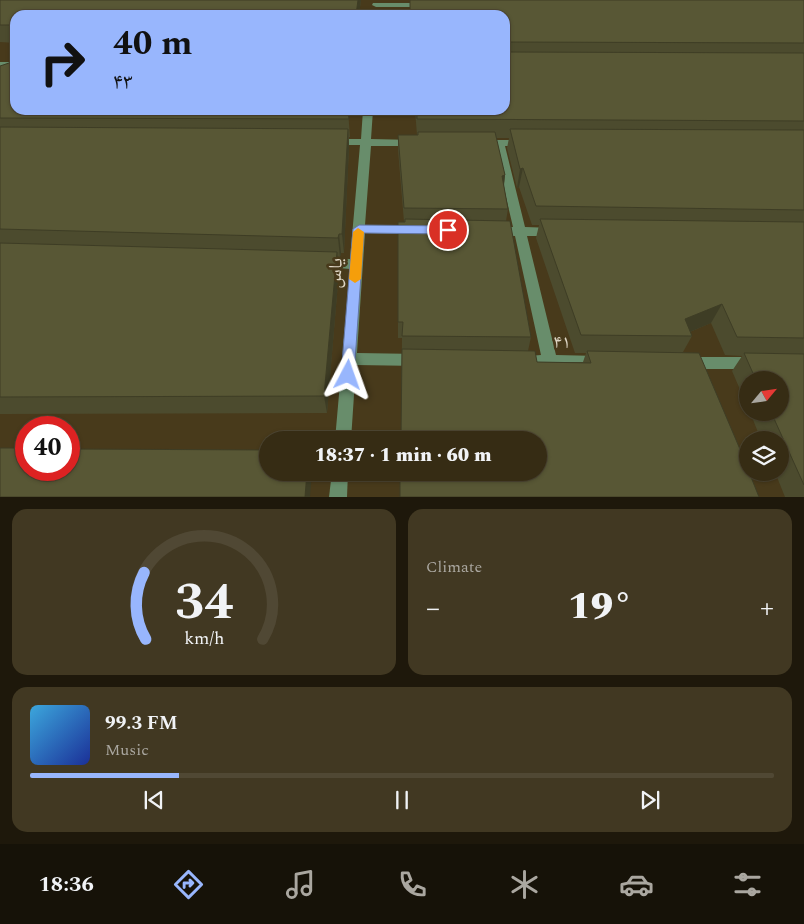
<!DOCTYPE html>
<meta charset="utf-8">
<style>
:root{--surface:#362c14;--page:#413822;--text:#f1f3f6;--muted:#aaa7a0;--line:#504834;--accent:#98b6fd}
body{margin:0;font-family:Spectral,"Noto Naskh Arabic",serif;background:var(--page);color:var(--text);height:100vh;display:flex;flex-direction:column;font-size:19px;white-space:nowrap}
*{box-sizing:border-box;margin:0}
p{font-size:16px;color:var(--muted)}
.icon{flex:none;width:28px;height:28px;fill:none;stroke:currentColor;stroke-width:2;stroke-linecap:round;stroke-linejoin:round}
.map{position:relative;height:497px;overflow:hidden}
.sheet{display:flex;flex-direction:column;gap:12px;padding:12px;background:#1e180b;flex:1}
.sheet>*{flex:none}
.top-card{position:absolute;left:10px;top:10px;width:500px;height:105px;border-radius:15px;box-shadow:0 1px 4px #0004,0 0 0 1px var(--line);background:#98b6fd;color:#111;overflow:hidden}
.needle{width:32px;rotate:61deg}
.controls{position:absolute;left:739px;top:371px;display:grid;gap:10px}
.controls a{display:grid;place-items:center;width:50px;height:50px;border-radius:50%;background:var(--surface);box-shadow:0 1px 4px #0004,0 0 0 1px var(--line);font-size:25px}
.speed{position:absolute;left:15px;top:416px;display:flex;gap:10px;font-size:25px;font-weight:700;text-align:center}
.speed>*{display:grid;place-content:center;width:65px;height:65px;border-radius:50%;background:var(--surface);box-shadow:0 1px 4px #0004,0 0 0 1px var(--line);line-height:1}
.speed .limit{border:8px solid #d22;background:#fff;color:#111}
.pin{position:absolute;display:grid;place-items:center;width:42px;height:42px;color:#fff;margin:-21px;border:2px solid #fff;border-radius:50%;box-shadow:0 1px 5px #0007}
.me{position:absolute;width:55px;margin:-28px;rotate:4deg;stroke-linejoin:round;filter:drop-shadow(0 0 4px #0008)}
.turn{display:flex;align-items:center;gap:18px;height:105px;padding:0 20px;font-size:22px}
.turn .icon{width:65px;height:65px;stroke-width:2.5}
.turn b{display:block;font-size:35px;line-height:42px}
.big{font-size:38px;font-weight:800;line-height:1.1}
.sheet .card{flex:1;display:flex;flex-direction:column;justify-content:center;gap:8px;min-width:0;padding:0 18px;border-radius:15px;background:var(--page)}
.sheet .dial{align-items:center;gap:0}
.dial svg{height:130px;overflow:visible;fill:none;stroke:var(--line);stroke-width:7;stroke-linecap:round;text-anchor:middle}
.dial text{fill:var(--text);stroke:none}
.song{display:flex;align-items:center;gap:15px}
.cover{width:60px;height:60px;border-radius:8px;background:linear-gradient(135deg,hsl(200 70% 55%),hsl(230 70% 35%))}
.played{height:5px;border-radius:2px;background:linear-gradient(90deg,var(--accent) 20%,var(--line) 20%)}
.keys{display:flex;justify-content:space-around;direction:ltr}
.heat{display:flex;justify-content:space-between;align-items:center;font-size:28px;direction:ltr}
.sheet .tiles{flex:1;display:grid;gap:12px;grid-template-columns:1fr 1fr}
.card:last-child{grid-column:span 2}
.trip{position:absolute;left:259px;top:431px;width:288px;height:50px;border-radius:25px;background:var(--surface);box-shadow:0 1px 4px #0004,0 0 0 1px var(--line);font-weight:800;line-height:50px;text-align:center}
.menu{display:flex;height:80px;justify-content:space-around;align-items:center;background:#161208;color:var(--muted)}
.menu .icon{width:35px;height:35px}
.menu .current{color:var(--accent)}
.menu b{font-size:22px;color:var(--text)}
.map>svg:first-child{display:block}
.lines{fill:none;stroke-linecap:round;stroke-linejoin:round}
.minor{fill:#688d6b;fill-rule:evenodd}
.wall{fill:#4c4b2e;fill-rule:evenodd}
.shaded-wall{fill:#3e3d25}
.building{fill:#585735;stroke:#3e3d25}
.route{fill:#98b6fd;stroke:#6376a4}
.slow{fill:#f59e0b}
.labels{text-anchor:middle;stroke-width:5;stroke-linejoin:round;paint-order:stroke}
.street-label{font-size:19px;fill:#ded6c5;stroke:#483a1b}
</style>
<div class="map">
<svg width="804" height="497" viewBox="0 0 804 497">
<rect width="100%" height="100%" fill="#483a1b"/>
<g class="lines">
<g class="minor">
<polygon points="373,3 426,3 430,5 426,7 376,7 372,5"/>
<rect x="0" y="62" width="15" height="6"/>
<polygon points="363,110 373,110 371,139 415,140 420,143 415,146 371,146 365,225 414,226 420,230 414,234 365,233 357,353 419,354 424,356 426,360 424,364 419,366 356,365 351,440 335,440 350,269 317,266 316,263 317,260 322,258 350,259 360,145 332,145 327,142 332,139 361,139"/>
<polygon points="480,140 525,140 530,143 525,146 505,146 525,227 554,228 560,232 554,236 527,236 556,355 599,356 604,358 606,362 604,366 599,368 521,367 516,365 514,361 516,357 541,355 515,236 496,235 490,231 496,227 513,227 494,146 476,145 475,143"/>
<polygon points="686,357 754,357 759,359 761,363 759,367 754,369 686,369 681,367 679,363 681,359"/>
<polygon points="332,472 348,472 347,497 329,497"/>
</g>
</g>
<g class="wall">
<polygon points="0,0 361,0 359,15 15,15 15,43 0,42"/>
<path d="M410,0h394v497h-19l-10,-25h5v-32h-19l-11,-28h30v-32h-32v28l-16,-37 10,-15 -17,-1 -14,-32 -21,9 2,4 -9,16 -282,88 1,-102h-4v-116h6l-6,-72v-15h19l-2,-25h90zM496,138h13l-2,10 10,40 2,-1 13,38h7l-3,13 39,115h11l-3,9h-46l-9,-11 3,-14 -25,-116 2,-12 -4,-23 1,-11z"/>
<polygon points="0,66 348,110 350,137 349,137 349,148 344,253 341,253 340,257 338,257 339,271 327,413 0,414"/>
</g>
<g class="shaded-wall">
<polygon points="358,0 361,0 359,15 356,15"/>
<polygon points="348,129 349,148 344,253 342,234"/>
<polygon points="523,168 519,187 517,188 520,169"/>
<polygon points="505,175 503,191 502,176"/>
<polygon points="339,234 341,253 340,257 338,238"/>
<polygon points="337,252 339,271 327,413 324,396"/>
<polygon points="722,304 711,323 680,336 685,319"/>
<polygon points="307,472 312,472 310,497 305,497"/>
</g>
<g class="building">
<polygon points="0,0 358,0 356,15 15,15 15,25 0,25"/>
<polygon points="410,0 804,0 804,43 507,42 505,44 506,52 804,53 804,121 417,119 417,110 505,110 505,15 410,15"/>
<polygon points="15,61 15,110 348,110 349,119 0,118 0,66"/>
<polygon points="0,127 348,129 342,234 339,234 338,238 0,229"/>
<polygon points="510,129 804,130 804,210 536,206 523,168 520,169"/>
<polygon points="418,132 495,132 505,175 502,176 508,209 404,208 398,135 418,135"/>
<polygon points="405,219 510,221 531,337 402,336 403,322 398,322 398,222 405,222"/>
<polygon points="540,219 804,222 804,338 737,337 722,304 685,319 692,336 581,335"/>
<polygon points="0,243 337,252 324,396 0,397"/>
<polygon points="402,349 535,351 537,362 591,363 587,351 699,353 748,468 748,472 749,472 759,497 400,497 400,472 538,472 538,440 401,440"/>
<polygon points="744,353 804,354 804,485 771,412 780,412 780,380 756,380"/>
<polygon points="0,448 26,448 26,470 69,470 69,449 268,450 268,472 307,472 305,497 0,497"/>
</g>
<polygon class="route" points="359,225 448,226 454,230 448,234 364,233 354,375 352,379 348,381 343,379 341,375 353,229"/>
<polygon class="slow" points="358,228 364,232 361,279 355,283 349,279 353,232"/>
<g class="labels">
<g class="street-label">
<text transform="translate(334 273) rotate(-86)" y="7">یاس</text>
<text transform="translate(562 341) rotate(1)" y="7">۴۱</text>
</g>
</g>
</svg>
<div class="controls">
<a><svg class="needle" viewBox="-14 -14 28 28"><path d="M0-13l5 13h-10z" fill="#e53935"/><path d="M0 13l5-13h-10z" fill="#aaa7a0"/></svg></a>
<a><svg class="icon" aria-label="layers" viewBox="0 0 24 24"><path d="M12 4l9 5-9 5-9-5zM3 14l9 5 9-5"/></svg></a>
</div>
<div class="speed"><div class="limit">40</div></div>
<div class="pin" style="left:448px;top:230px;background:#d93025"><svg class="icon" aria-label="arrive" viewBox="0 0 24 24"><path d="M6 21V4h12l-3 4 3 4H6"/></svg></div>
<svg class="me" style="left:348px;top:375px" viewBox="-20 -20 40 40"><path d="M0-17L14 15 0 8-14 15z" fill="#98b6fd" stroke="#fff" stroke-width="4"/></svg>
<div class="trip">18:37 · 1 min · 60 m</div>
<div class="top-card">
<div class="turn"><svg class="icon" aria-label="right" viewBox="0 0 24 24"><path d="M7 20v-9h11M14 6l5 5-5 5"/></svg><div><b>40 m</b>۴۳</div></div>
</div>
</div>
<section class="sheet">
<div class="tiles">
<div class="card dial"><svg viewBox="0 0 100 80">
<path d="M14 69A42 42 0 1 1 86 69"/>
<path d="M14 69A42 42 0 0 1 13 28" stroke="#98b6fd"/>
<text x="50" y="56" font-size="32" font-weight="700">34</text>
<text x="50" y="72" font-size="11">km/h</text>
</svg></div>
<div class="card"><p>Climate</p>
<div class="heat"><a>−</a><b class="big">19°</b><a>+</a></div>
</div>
<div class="card">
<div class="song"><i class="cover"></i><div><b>99.3 FM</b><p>Music</p></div></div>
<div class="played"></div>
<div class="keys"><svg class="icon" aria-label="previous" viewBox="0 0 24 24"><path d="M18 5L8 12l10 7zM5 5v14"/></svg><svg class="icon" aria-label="pause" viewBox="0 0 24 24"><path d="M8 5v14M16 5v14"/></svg><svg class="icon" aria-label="next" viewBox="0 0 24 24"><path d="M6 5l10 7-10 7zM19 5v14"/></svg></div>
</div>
</div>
</section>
<nav class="menu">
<b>18:36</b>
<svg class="icon current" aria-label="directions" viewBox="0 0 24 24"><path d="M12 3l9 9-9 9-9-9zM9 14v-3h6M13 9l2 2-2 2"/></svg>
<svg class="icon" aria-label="music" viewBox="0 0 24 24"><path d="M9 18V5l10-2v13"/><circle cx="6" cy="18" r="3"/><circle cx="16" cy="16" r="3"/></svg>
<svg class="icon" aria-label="phone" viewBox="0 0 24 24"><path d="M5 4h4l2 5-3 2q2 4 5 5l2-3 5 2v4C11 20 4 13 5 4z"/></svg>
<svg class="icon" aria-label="climate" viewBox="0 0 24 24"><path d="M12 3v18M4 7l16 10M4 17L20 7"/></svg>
<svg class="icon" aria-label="car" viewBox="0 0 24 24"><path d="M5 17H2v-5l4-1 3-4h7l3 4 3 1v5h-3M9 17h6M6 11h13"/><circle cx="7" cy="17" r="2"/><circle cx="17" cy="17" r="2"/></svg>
<svg class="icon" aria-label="filters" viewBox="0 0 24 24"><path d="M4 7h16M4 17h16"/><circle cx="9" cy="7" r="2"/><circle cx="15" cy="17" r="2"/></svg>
</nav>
